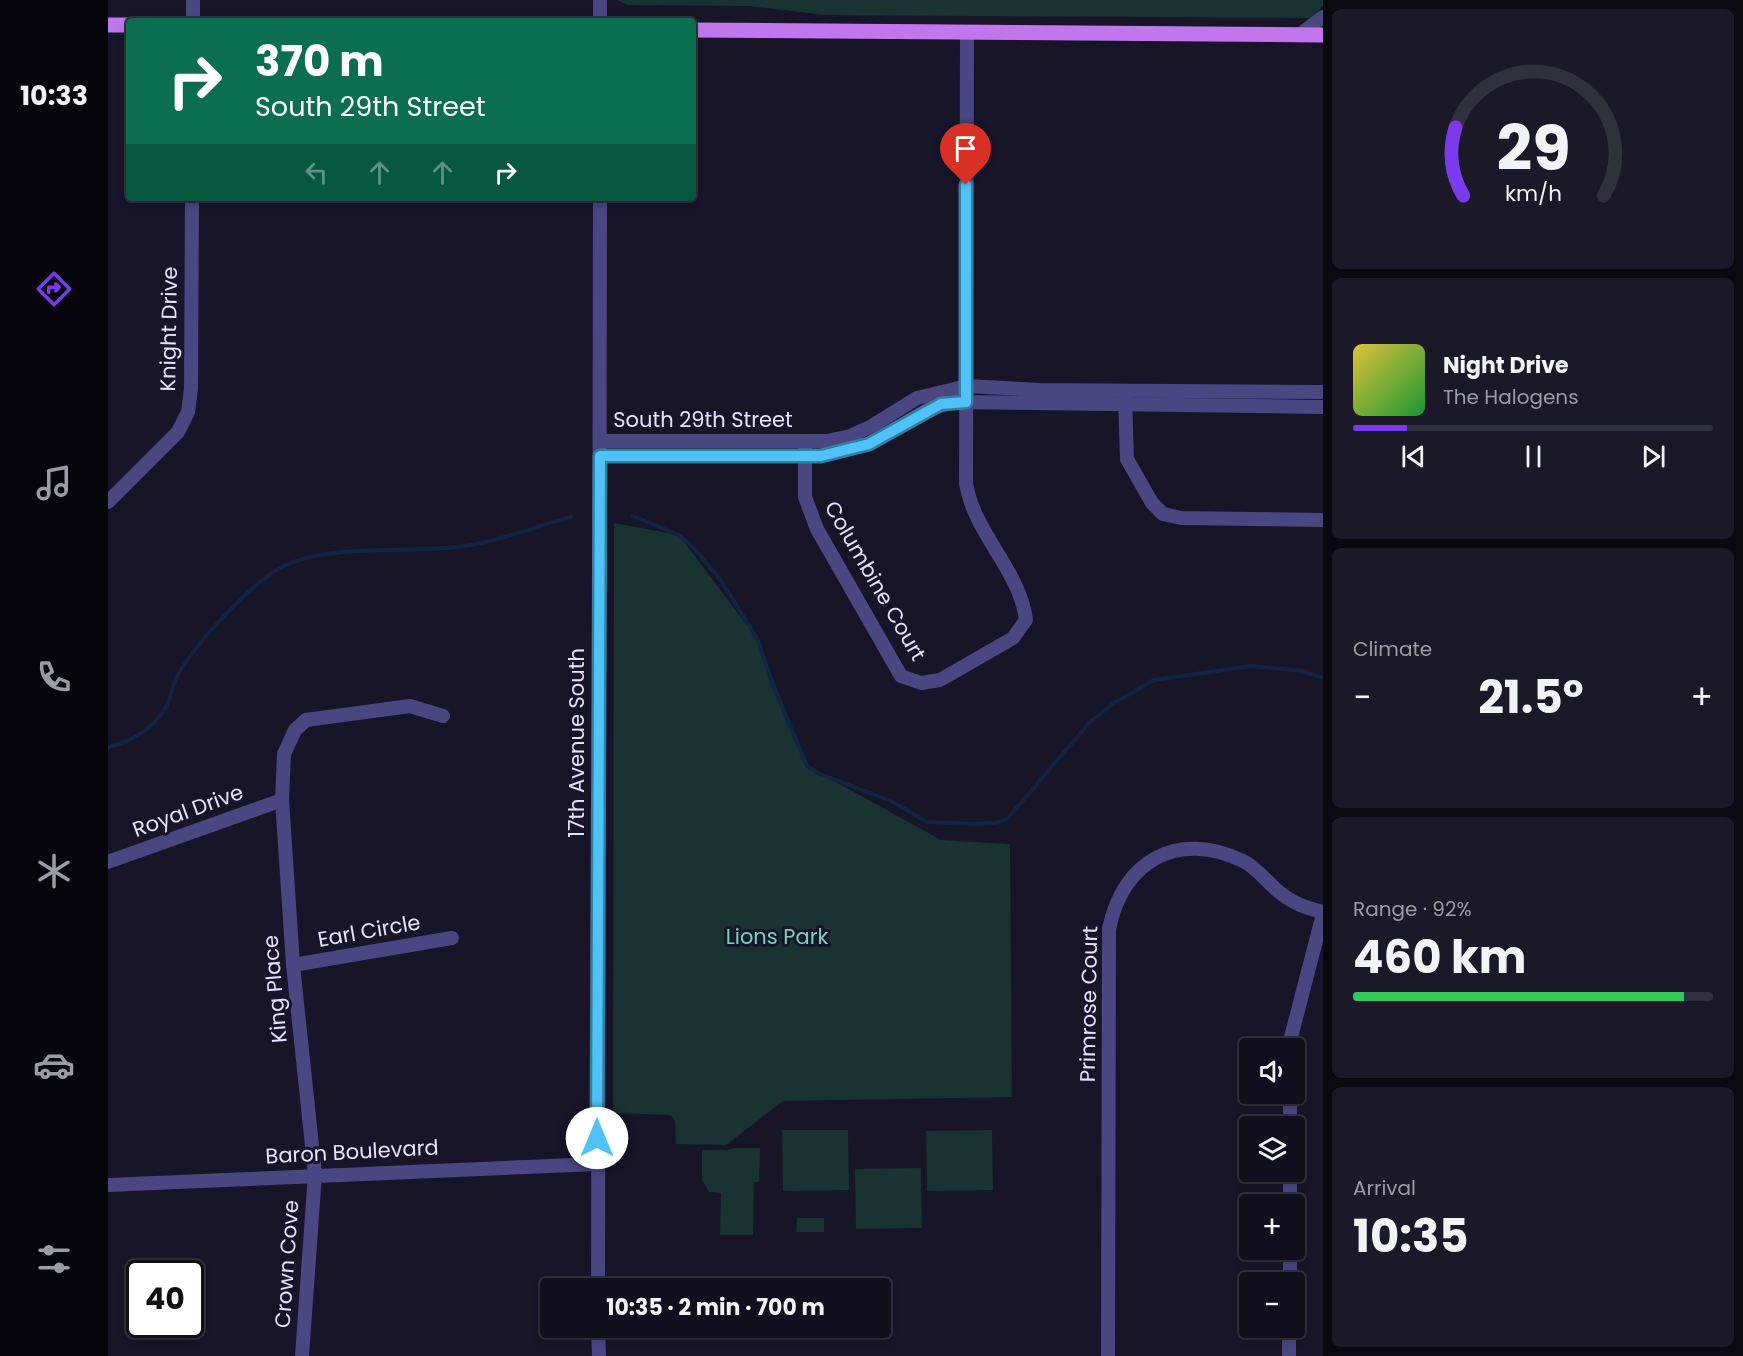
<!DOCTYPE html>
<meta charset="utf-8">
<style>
:root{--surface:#12101f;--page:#1b1928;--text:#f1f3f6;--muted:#9c9da4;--line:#31303d;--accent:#7c3aed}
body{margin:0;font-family:Poppins,sans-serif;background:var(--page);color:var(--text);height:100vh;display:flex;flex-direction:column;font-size:22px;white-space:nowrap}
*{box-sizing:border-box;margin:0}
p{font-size:20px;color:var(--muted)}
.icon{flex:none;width:33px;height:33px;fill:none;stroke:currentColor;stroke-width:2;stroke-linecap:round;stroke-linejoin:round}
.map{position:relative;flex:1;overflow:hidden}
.sheet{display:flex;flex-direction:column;gap:9px;padding:9px;background:#0a0911;width:420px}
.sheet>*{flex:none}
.top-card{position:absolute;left:18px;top:18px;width:570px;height:183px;border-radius:6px;box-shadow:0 3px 9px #0003,0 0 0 2px var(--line);background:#0b6e4f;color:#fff;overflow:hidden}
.controls{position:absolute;left:1131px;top:1038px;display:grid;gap:12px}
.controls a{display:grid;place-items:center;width:66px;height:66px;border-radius:6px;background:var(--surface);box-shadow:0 3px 9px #0003,0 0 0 2px var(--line);font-size:30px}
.speed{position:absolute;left:18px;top:1260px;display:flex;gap:12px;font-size:30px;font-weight:700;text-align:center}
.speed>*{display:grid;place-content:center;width:78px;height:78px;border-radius:50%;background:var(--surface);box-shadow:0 3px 9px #0003,0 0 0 2px var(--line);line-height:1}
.speed .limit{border:3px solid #111;border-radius:9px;background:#fff;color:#111}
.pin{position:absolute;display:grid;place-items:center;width:51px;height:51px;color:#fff;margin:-62px -26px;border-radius:50% 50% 50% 0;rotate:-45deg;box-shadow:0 0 6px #0007}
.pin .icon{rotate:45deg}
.me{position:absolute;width:66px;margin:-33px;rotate:0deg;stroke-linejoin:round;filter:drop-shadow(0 0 4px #0008)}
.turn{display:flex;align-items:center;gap:21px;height:126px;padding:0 30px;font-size:27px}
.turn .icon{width:78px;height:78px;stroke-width:2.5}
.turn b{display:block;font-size:42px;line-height:51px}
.lanes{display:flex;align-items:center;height:57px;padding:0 30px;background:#0003;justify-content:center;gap:30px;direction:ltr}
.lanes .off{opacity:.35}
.big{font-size:45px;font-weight:700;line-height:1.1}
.sheet .widget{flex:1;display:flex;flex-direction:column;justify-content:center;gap:9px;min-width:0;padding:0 21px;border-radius:9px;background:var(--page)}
.sheet .dial{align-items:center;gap:0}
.dial svg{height:156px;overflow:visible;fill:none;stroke:var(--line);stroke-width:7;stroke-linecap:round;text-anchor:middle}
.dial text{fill:var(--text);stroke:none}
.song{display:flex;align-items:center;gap:18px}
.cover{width:72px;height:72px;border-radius:9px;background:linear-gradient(135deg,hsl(50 70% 55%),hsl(130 70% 35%))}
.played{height:6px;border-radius:3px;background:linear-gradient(90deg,var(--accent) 15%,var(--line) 15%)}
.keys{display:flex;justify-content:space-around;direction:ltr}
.heat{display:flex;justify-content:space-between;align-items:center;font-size:33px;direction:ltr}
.charge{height:9px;border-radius:4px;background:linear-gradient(90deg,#34c759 92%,var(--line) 0)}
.trip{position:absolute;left:432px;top:1278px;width:351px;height:60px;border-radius:6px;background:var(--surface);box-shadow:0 3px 9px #0003,0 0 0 2px var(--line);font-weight:700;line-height:60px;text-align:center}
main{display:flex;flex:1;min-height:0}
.menu{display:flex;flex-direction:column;width:108px;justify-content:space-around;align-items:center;background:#07060c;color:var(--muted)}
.menu .icon{width:42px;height:42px}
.menu .current{color:var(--accent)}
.menu b{font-size:27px;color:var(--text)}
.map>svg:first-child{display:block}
.green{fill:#183332}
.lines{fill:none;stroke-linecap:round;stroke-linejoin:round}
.stream{stroke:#132544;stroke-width:4}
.minor{stroke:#494682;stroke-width:14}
.major{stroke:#c176ed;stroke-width:15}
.route-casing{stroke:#337fa1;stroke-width:15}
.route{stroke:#4fc3f7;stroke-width:10}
.labels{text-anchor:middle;stroke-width:6;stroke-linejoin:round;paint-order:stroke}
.street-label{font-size:21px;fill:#e4e1fb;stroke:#181529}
.park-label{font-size:21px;fill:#75d3bc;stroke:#181529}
</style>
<main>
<nav class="menu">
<b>10:33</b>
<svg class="icon current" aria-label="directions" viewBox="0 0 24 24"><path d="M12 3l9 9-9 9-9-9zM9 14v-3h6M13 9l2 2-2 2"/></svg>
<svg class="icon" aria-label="music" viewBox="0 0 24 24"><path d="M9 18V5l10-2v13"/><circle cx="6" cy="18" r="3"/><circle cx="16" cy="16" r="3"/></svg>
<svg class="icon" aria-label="phone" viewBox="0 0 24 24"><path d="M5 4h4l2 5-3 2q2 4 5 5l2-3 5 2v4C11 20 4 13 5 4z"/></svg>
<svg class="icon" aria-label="climate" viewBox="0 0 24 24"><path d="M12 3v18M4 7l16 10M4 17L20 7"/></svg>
<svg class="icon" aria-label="car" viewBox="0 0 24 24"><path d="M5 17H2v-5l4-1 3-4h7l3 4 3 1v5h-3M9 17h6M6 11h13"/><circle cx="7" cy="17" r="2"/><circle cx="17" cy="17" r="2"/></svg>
<svg class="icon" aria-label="filters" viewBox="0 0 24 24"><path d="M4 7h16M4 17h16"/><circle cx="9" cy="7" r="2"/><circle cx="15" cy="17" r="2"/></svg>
</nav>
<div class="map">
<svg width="1215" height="1356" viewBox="0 0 1215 1356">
<rect width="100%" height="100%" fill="#181529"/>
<g class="green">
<polygon points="509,0 1215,0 1215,6 1203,18 717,15 641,6 520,5"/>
<polygon points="506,523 571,535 650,640 699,766 833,840 902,844 904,1097 675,1101 618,1145 568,1144 567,1121 563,1115 505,1113"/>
<polygon points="674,1130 740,1130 741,1190 675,1191"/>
<polygon points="884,1130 885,1190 819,1191 818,1131"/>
<polygon points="627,1148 652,1148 651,1182 646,1182 645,1235 612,1235 613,1193 601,1192 594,1180 594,1150 621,1150"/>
<polygon points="813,1168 814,1228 748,1229 747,1169"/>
<polygon points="689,1218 716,1218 716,1232 688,1232"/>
</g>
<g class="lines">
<g class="stream">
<polyline points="525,516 571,535 588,550 614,582 650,640 665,685 699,766 712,774 783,801 819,822 865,824 887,823 899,819 982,722 1006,703 1046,680 1143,666 1194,671 1215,678"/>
<path d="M0,747c25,-6 44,-17 58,-40 5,-9 6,-21 11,-30 16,-31 67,-85 95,-104 49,-33 136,-18 193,-27 35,-5 71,-20 106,-29"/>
</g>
<g class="minor">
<polyline points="85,21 85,0"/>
<polyline points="492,21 492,0"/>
<polyline points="1191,35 1215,17"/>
<polyline points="1017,397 1019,459 1044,503 1055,514 1073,518 1215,520"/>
<polyline points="492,441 719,441 742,436 764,426 809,398 859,386 931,390 1215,392"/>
<path d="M697,442v55l12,32 84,147 20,7 19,-3 73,-42 13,-18c-6,-50 -52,-86 -60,-137l1,-450"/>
<polyline points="492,456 713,456 761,444 821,409 847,402 1215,407"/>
<polyline points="0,502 70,432 80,412 83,389 84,198"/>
<polyline points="0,862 174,800"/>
<polyline points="185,965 344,938"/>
<polyline points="1183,1048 1183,1037 1215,914"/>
<polyline points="1182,1126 1182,1094"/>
<polyline points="0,1185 489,1164"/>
<polyline points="1182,1204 1182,1172"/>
<polyline points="1182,1282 1182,1250"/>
<polyline points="490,1288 492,198"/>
<polyline points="490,1328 491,1356"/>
<polyline points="194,1356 207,1174 185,965 174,800 176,754 187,730 198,720 302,706 335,716"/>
<path d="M1000,1356l1,-427c14,-69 69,-99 134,-68 13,6 24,21 35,30 14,12 28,17 45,21"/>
<polyline points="1181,1356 1181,1328"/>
</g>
<g class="major">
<polyline points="0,25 21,25"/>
<polyline points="585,30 1215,35"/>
</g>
</g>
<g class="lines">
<g class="route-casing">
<polyline id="route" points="489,1138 492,456 713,456 761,444 833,404 858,402 858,185"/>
</g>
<use href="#route" class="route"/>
</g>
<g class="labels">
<g class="street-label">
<text transform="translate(61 329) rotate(-89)" y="7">Knight Drive</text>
<text x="595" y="427">South 29th Street</text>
<text transform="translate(767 581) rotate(60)" y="7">Columbine Court</text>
<text transform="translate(469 743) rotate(-90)" y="7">17th Avenue South</text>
<text transform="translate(80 811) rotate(-20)" y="7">Royal Drive</text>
<text transform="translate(261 931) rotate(-10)" y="7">Earl Circle</text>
<text transform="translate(167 989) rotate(-95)" y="7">King Place</text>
<text transform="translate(981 1004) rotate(-89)" y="7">Primrose Court</text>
<text transform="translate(244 1152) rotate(-3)" y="7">Baron Boulevard</text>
<text transform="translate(179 1264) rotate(-86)" y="7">Crown Cove</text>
</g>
<g class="park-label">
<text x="669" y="944">Lions Park</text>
</g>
</g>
</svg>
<div class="controls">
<a><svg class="icon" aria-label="sound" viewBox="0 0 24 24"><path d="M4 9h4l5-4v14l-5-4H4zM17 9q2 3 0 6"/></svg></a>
<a><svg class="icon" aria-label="layers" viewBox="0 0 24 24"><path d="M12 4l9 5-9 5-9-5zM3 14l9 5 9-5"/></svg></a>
<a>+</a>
<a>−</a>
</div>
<div class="speed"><div class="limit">40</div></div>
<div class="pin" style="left:858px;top:185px;background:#d93025"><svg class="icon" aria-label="arrive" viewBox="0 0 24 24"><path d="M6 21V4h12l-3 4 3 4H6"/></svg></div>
<svg class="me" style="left:489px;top:1138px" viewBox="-20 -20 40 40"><circle r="19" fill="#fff"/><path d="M0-13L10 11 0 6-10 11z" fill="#4fc3f7"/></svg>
<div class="trip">10:35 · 2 min · 700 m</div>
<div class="top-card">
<div class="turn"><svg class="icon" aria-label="right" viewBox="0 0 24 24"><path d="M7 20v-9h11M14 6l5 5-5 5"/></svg><div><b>370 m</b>South 29th Street</div></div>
<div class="lanes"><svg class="icon off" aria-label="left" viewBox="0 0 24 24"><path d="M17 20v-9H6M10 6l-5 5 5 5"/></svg><svg class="icon off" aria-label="ahead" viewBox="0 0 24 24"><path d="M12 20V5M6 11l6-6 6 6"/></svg><svg class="icon off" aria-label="ahead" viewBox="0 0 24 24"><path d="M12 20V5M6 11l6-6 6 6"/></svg><svg class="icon" aria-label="right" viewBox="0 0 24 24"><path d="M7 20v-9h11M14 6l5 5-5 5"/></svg></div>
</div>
</div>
<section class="sheet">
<div class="widget dial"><svg viewBox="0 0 100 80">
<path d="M14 69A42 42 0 1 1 86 69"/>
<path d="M14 69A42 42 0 0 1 10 34" stroke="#7c3aed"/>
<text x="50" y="56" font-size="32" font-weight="700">29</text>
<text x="50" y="72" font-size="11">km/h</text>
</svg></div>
<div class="widget">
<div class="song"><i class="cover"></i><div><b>Night Drive</b><p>The Halogens</p></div></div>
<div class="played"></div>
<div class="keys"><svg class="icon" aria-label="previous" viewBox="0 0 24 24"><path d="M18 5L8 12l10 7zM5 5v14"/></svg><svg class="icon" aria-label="pause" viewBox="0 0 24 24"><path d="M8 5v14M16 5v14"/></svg><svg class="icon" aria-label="next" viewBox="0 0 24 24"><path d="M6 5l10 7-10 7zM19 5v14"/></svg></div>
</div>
<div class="widget"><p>Climate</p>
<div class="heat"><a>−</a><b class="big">21.5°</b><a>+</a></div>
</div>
<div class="widget"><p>Range · 92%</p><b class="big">460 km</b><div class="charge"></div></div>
<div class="widget"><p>Arrival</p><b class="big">10:35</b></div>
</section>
</main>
